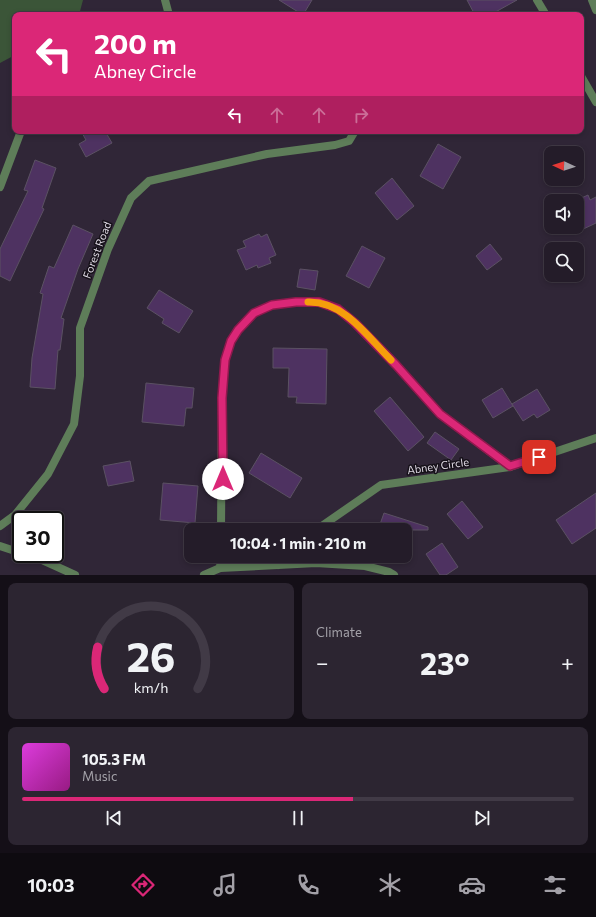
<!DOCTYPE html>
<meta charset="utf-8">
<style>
:root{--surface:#241c29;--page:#2c2531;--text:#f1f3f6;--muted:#a3a1a8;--line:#413a46;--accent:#db2777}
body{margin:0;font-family:Commissioner,sans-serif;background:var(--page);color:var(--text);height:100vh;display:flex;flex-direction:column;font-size:15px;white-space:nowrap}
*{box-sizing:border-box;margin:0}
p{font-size:13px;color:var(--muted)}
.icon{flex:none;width:22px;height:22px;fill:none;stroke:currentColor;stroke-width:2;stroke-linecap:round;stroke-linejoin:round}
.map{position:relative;height:575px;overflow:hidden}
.side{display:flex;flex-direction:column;gap:8px;padding:8px;background:#140f17;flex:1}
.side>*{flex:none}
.top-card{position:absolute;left:12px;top:12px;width:572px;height:122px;border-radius:8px;box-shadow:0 2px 6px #0003,0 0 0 1px var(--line);background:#db2777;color:#fff;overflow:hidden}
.needle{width:26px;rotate:273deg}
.controls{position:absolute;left:544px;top:146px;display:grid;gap:8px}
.controls a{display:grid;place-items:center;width:40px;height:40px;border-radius:8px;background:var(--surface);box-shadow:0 2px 6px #0003,0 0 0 1px var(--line);font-size:20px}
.speed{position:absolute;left:12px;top:511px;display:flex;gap:8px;font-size:20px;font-weight:700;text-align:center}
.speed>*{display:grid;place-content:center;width:52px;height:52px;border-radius:50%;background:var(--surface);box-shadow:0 2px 6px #0003,0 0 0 1px var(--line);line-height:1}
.speed .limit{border:2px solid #111;border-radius:6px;background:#fff;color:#111}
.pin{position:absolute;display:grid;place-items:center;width:34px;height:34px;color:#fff;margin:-17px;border-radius:8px;box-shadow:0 2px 6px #0006}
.me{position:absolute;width:44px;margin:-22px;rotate:0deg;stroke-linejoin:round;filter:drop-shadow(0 0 3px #0008)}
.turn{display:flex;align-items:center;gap:14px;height:84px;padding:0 16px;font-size:18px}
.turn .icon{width:52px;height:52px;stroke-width:2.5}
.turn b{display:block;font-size:28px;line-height:34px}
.lanes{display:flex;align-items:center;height:38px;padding:0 16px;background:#0003;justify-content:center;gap:20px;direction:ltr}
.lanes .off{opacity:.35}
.big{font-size:30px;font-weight:700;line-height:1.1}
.side .tile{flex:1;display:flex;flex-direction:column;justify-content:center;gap:6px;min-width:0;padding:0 14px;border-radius:8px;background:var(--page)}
.side .dial{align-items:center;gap:0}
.dial svg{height:104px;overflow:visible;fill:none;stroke:var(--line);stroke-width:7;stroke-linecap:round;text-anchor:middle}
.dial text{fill:var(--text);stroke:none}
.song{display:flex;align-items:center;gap:12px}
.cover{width:48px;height:48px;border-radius:6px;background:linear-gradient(135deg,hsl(300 70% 55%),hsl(310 70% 35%))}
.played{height:4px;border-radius:2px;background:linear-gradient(90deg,var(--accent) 60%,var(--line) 60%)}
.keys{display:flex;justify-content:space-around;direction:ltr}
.heat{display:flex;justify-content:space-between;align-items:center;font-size:22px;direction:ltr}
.side .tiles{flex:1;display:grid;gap:8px;grid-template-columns:1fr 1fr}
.tile:last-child{grid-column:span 2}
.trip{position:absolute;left:184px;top:523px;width:228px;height:40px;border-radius:8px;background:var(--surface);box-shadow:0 2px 6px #0003,0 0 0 1px var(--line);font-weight:700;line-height:40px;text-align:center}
.tabs{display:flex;height:64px;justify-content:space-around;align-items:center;background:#0e0b10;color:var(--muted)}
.tabs .icon{width:28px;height:28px}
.tabs .current{color:var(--accent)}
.tabs b{font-size:18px;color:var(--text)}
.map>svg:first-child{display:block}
.green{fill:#3b5538}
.building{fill:#4e3261;stroke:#5b5163}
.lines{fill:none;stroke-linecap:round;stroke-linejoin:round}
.minor{stroke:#5e7d59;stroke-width:8}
.tertiary{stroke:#5e7d59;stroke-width:8}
.route-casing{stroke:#8e194d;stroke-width:10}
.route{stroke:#db2777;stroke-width:7}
.slow{stroke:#f59e0b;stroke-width:7}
.labels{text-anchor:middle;stroke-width:3;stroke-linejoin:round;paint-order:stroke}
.street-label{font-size:11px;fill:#dfd9e4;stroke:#161119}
</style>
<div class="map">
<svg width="596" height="575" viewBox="0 0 596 575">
<rect width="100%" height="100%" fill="#302637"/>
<polygon class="green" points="0,0 83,0 79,15 15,15 15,55 0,63"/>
<g class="building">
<polygon points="279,0 312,0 303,15"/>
<polygon points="467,0 517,0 490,15 475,15"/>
<polygon points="81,131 105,131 112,143 86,157 79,144 86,140"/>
<polygon points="438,144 461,157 443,189 420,176"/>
<polygon points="35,160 56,168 42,208 44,209 10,281 0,276 0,249 28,191 24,190"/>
<polygon points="392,178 414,206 397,220 375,193"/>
<polygon points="588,195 590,200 596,197 596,223 577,232 577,200"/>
<polygon points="73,225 93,234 78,269 61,318 64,319 60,350 58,350 55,389 30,387 32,358 43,294 40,293 49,266 54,268"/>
<polygon points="259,234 261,237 267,234 276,255 269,258 271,263 258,268 257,265 246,270 237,250 246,247 243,241"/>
<polygon points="490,244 502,259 487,270 476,256"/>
<polygon points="362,246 385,258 369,288 346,276"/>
<polygon points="300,269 318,271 315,290 297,287"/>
<polygon points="159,290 193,311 179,333 162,323 164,319 147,308"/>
<polygon points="273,348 327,349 326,404 296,403 297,397 288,397 289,368 273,368"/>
<polygon points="146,383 194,388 192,408 186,408 184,426 142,422"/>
<polygon points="502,388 513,406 493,418 482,400"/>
<polygon points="537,389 550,410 537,418 534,414 523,421 512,404"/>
<polygon points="390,397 424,437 408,451 374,411"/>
<polygon points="435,432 459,449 451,460 427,443"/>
<polygon points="261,453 302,478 290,498 249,473"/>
<polygon points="130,461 134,481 108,486 103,466"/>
<polygon points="163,483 198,486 195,523 160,520"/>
<polygon points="596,493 596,528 572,544 556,520"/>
<polygon points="462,501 483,527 468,539 447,514"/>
<polygon points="384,513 428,527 428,530 378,530"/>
<polygon points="442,543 458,567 446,575 440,575 426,554"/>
</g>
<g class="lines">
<g class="minor">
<polyline points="165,0 169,15"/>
<polyline points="537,0 546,15"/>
<polyline points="592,0 596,10"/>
<polyline points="581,76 596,102"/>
<polyline points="0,187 21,131"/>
<polyline points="0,526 15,515 48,474 74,424 80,376 80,328 108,249 131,198 149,181 267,154 335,145 349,141 355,131"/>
<polyline points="221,530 222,398 225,360 231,341 238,330 254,313 272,305 296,302 319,302 338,309 355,323 396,365 440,414 510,467"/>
<polyline points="316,530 381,485 510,467 596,438"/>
<polyline points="278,565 287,556"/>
<polyline points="220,568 221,556"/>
</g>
<g class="tertiary">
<polyline points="0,546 21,553"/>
<polyline points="25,554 40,559 75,575"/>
<polyline points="204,575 220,568 316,563 365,566 389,572 394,575"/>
</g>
</g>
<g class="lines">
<g class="route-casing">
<polyline id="route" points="223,479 222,398 225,360 231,341 238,330 254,313 272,305 296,302 319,302 338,309 355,323 396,365 440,414 510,466 539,457"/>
</g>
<use href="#route" class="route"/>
<path class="slow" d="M308,302c36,-1 60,35 83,58"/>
</g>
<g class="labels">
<g class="street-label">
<text transform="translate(97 250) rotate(-69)" y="4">Forest Road</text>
<text transform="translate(438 466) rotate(-8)" y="4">Abney Circle</text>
</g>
</g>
</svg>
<div class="controls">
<a><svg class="needle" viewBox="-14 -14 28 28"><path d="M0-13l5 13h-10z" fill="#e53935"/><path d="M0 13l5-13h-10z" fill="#a3a1a8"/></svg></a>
<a><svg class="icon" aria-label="sound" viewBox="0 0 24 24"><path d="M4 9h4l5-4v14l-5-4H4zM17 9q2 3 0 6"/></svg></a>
<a><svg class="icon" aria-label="search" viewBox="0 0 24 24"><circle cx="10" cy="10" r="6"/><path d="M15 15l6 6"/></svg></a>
</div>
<div class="speed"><div class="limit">30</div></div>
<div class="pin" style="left:539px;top:457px;background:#d93025"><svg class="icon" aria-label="arrive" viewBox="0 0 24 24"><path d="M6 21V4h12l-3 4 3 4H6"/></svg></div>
<svg class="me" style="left:223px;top:479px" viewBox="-20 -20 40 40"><circle r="19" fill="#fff"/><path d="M0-13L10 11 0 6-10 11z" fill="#db2777"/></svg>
<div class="trip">10:04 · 1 min · 210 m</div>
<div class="top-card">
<div class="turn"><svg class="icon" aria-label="left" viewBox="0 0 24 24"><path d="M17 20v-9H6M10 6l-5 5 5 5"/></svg><div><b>200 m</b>Abney Circle</div></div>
<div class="lanes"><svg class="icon" aria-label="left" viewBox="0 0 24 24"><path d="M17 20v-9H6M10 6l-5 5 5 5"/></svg><svg class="icon off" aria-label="ahead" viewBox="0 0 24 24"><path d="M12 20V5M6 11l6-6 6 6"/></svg><svg class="icon off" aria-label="ahead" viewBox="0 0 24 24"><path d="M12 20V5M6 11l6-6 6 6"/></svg><svg class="icon off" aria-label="right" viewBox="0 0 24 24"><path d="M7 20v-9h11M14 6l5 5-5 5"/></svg></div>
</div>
</div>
<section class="side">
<div class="tiles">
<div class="tile dial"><svg viewBox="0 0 100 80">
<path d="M14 69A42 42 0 1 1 86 69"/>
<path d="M14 69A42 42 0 0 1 9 37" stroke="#db2777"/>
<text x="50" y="56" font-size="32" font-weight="700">26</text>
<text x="50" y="72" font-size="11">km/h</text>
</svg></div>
<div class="tile"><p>Climate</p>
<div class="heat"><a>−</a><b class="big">23°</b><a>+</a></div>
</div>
<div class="tile">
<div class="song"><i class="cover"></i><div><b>105.3 FM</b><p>Music</p></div></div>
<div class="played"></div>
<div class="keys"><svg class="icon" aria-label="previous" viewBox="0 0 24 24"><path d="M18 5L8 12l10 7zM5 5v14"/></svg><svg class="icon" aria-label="pause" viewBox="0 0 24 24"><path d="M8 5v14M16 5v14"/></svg><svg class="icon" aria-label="next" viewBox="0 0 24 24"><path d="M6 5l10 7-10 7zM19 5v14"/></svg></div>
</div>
</div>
</section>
<nav class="tabs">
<b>10:03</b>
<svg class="icon current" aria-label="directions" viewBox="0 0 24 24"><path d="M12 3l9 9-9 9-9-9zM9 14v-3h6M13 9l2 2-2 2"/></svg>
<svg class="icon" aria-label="music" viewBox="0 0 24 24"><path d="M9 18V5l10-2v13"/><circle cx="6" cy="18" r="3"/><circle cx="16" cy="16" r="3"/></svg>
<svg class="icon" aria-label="phone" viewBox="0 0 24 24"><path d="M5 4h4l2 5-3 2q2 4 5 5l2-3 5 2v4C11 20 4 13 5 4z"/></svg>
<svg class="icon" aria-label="climate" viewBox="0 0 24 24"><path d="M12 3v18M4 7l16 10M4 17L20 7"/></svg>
<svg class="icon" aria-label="car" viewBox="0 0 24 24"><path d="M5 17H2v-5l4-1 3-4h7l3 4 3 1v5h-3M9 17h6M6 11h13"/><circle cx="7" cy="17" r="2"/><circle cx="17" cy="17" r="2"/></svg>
<svg class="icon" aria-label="filters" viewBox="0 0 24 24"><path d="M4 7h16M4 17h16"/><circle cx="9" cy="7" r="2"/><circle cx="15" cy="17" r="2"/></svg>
</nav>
